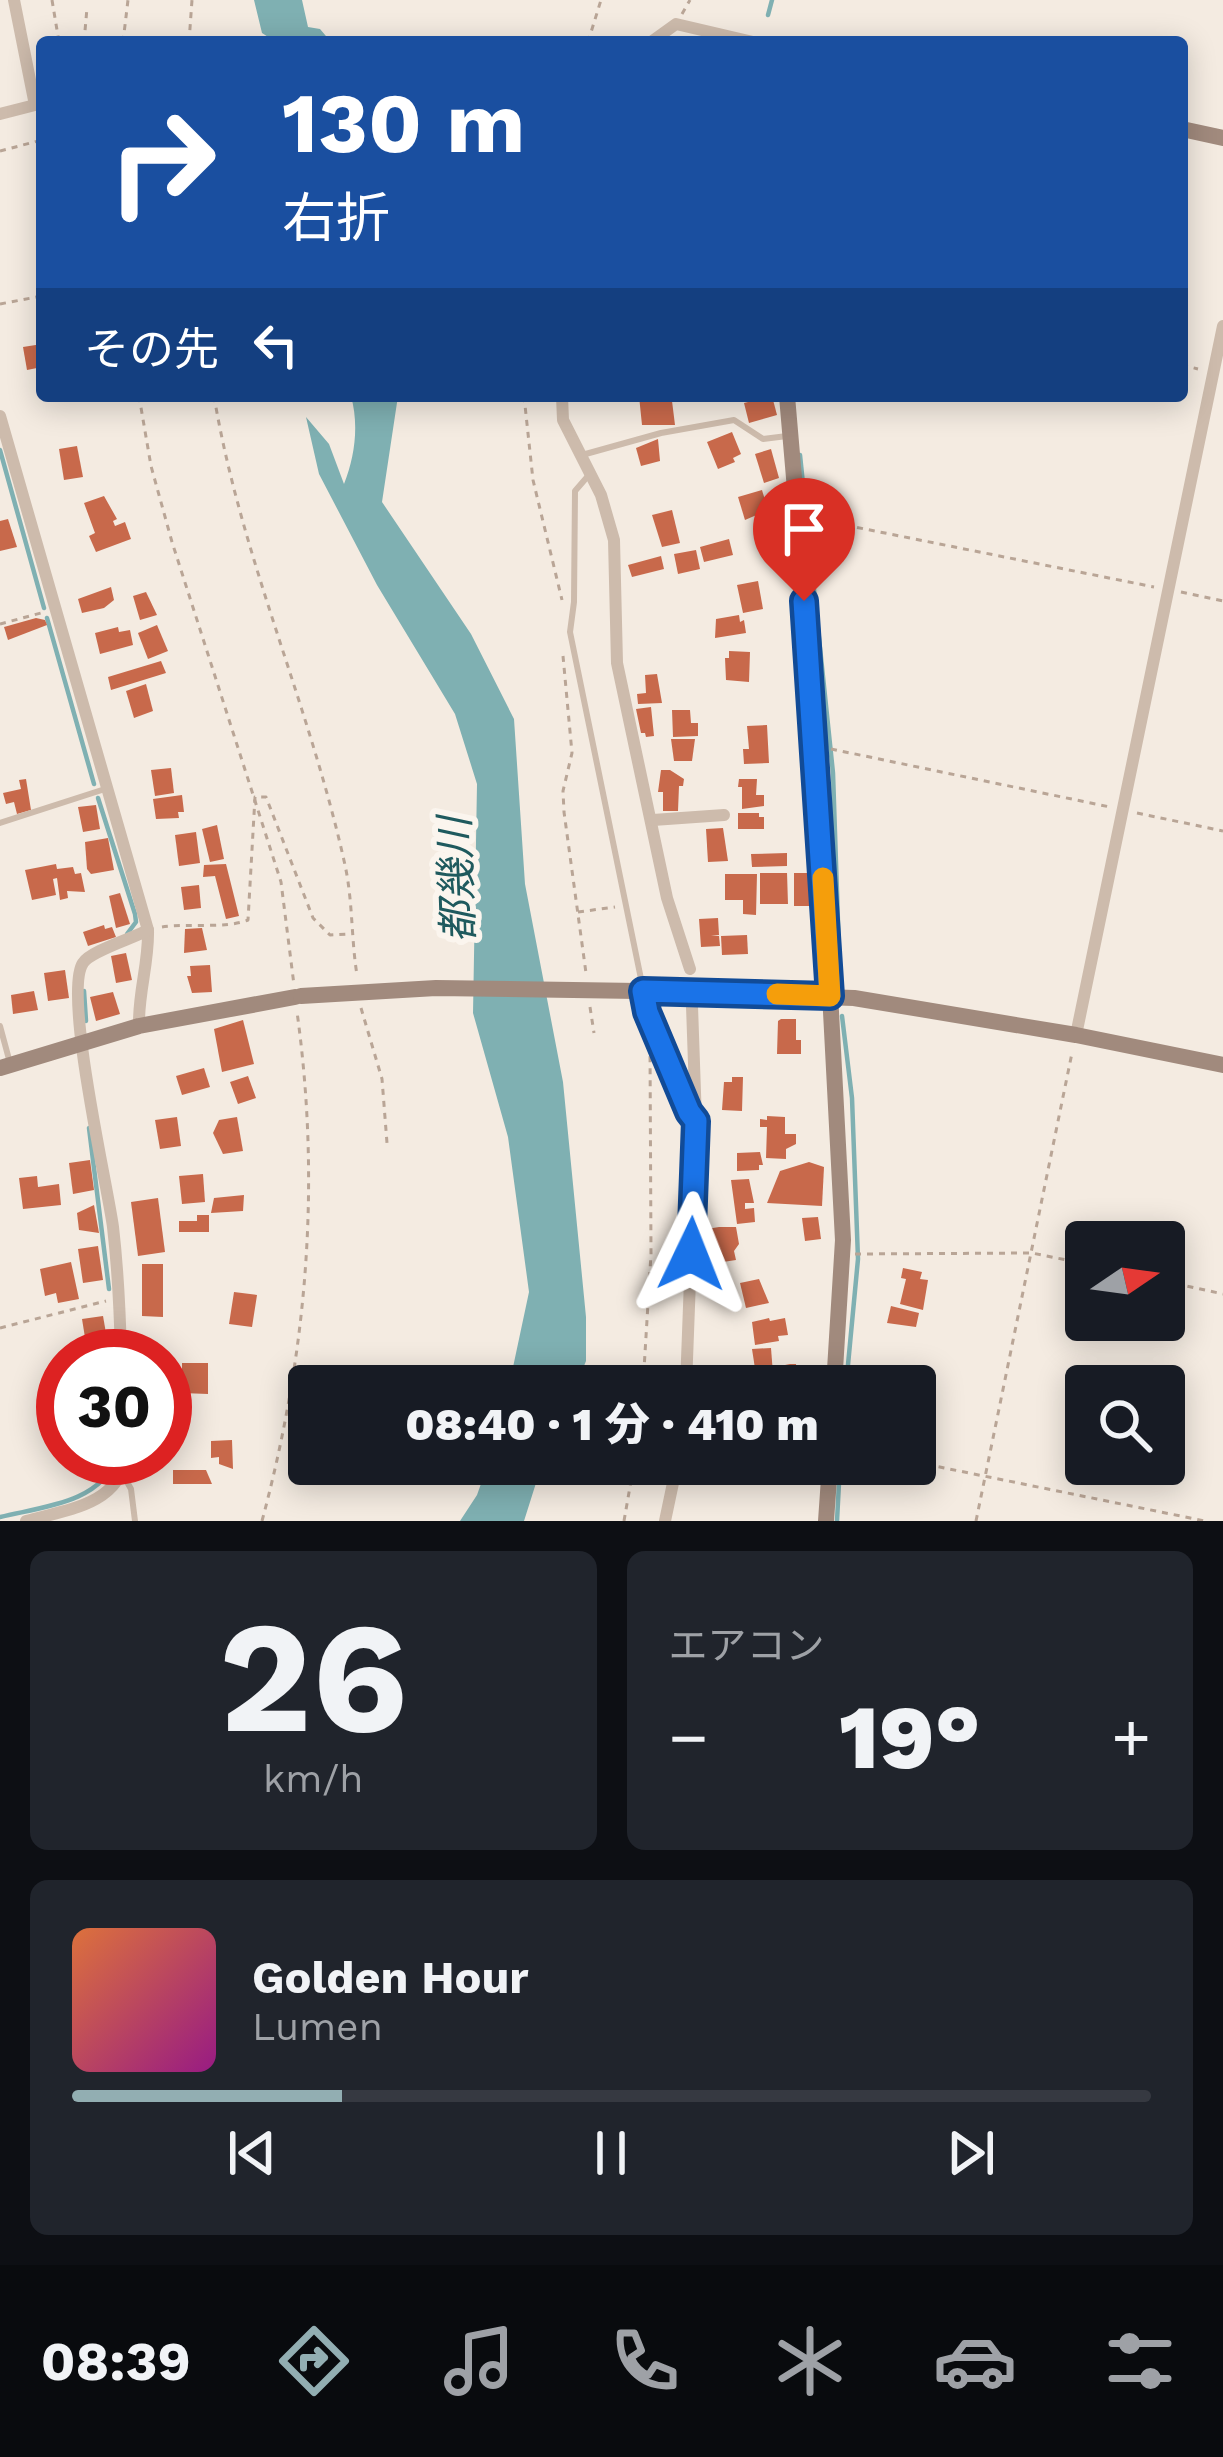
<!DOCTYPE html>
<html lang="ja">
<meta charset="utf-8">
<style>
:root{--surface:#171b24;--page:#20242c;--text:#f1f3f6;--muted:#9ea1a6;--line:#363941;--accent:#92aeb2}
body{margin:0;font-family:"Work Sans","Noto Sans JP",sans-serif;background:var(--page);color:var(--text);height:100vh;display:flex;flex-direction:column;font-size:45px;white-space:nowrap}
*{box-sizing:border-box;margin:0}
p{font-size:39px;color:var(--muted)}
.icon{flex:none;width:66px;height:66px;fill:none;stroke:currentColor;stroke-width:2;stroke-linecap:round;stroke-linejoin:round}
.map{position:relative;height:1521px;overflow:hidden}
.side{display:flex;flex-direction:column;gap:30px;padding:30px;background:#0d0f14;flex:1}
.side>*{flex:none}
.banner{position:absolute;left:36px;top:36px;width:1152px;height:366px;border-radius:12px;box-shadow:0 6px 30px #0003;background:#1a4fa0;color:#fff;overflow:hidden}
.needle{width:78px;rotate:77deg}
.tools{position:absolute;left:1065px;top:1221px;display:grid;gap:24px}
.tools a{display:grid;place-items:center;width:120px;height:120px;border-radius:12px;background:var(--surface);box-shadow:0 6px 30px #0003;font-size:60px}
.speed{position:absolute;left:36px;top:1329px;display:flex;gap:24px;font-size:60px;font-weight:700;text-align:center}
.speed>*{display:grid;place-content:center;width:156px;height:156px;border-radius:50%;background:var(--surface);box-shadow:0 6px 30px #0003;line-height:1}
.speed .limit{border:18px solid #d22;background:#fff;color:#111}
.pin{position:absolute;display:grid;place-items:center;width:102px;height:102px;color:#fff;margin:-123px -51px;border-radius:50% 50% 50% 0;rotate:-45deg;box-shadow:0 0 12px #0007}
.pin .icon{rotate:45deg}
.me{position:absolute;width:132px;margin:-66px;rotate:2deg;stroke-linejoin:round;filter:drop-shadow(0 0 9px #0008)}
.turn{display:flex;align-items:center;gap:42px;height:252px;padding:0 48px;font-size:54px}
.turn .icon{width:156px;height:156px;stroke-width:2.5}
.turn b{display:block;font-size:84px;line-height:102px}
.then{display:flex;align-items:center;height:114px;padding:0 48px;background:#0003;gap:24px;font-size:45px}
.big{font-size:90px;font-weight:800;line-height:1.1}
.side .tile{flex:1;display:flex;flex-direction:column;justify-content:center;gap:18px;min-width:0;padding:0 42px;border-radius:18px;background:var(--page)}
.side .dial{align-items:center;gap:0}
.dial b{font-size:156px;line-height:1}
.song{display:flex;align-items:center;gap:36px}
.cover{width:144px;height:144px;border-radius:18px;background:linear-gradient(135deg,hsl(20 70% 55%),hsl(310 70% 35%))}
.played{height:12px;border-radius:6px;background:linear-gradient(90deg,var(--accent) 25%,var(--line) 25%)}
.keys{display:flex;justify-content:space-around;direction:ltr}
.heat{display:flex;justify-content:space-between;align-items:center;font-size:66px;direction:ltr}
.side .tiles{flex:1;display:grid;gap:30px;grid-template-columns:1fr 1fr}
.tile:last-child{grid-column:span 2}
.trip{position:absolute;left:288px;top:1365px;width:648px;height:120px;border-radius:12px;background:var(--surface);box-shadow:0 6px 30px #0003;font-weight:800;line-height:120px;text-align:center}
.menu{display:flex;height:192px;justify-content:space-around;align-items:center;background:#090b0e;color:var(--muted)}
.menu .icon{width:84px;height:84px}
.menu .current{color:var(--accent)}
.menu b{font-size:54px;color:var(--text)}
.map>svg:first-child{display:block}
.water{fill:#7fb0b2}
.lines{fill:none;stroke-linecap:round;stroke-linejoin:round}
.stream{stroke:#7fb0b2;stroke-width:4.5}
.building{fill:#c8694b}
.path{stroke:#b9a596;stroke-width:3;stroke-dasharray:6 6;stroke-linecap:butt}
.lane{stroke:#cdbbac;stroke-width:6}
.street{stroke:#cdbbac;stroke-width:12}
.secondary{stroke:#a18a7d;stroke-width:16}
.secondary-bridge{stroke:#a18a7d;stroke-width:16}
.route-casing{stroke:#114b97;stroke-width:30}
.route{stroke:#1a73e8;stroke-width:21}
.slow{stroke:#f59e0b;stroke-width:21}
.labels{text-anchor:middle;stroke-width:12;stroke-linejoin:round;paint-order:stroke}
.water-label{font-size:42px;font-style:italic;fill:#1f5a5e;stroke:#fbf5ee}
</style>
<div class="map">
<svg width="1223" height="1521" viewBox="0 0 1223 1521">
<rect width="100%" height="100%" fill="#f4ebe1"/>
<g class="water">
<polygon points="254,0 302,0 308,27 320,29 331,42 276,42 262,33"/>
<path d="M351,396h47l-16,106 89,132 43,85 11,165 38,198 23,235v44l-10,25h-67l20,-94 -21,-155 -35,-124 4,-229 -22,-70 -78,-129 -58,-111 -13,-57 23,27 15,40c11,-28 15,-59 7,-88z"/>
<polygon points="488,1464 542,1464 524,1521 460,1521 477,1495"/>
</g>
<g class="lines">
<g class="stream">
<polyline points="768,15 772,0"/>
<polyline points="0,450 44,608"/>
<polyline points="800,455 833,773 840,982"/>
<polyline points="47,618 94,784"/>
<polyline points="98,798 135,914 136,922 127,934"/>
<polyline points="84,991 86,1021"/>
<polyline points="842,1016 852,1098 858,1259 846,1386"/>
<polyline points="89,1128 109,1289"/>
<path d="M0,1517c41,-10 101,-14 116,-59"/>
<polyline points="837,1521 840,1464"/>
</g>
</g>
<g class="building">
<polygon points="42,344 42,367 27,370 23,347"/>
<polygon points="639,396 667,396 668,402 672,401 675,425 642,425"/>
<polygon points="772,396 777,415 749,423 744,403"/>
<polygon points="732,432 741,454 733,458 735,462 718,469 707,442"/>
<polygon points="658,439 660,461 641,466 636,448"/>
<polygon points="77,446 83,477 64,480 59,449"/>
<polygon points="771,449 779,478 764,483 755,454"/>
<polygon points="762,490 768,510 745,520 738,497"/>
<polygon points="104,496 117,519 113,521 115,526 125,522 131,539 96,552 89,536 95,533 84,503"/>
<polygon points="672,510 680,543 662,547 652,515"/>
<polygon points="8,519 17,547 0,551 0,521"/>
<polygon points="780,529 782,557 762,558 760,530"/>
<polygon points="729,539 733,555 704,562 700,547"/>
<polygon points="696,550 700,569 678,574 674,554"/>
<polygon points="661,556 664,569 632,577 628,565"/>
<polygon points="758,581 763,609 743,613 737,585"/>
<polygon points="111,587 114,600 104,608 82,613 78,599"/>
<polygon points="146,592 157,615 140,620 133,596"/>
<polygon points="739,615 740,622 744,620 746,633 715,638 716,619"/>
<polygon points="36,618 45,620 47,625 8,640 4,627"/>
<polygon points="157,625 168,651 148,659 138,633"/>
<polygon points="118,627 119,632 130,630 133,645 100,654 95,633"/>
<polygon points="729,651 750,652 749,682 726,680 725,658 729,658"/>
<polygon points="161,661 166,673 111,690 108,677"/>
<polygon points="657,674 662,703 638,704 637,694 646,693 645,675"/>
<polygon points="146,684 153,711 134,718 126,691"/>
<polygon points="651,707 654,736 646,737 645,733 641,733 636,709"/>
<polygon points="672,710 690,710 691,723 698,723 698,736 673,737"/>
<polygon points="767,725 769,763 744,764 743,749 749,749 747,726"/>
<polygon points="671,739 695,739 692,761 674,761"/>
<polygon points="171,768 174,793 155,796 151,770"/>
<polygon points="661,770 670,770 684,779 683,786 679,786 678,811 663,811 663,792 658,792"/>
<polygon points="26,779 31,810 17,814 14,802 6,804 3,793 21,789 19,780"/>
<polygon points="739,779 757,779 756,795 764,795 764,806 742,809 742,787 738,787"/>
<polygon points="182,795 184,812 178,812 179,818 156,819 153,799"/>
<polygon points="96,805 100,829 83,832 78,807"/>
<polygon points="738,813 759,813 759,817 764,817 764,829 738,829"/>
<polygon points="217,825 224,859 210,862 202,829"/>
<polygon points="723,828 728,861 708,862 706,829"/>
<polygon points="196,832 200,863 179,866 175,835"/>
<polygon points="108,838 114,870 91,874 87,869 85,842"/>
<polygon points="787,853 787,866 752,867 751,854"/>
<polygon points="56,864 57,869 73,867 75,874 81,873 85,892 67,891 68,898 60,900 57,878 53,879 56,895 32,900 25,870"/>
<polygon points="226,864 239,916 226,919 215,876 203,877 204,865"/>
<polygon points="760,873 787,873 788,904 760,904"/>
<polygon points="794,873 810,873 812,906 794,906"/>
<polygon points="725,874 757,874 756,915 743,914 743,900 725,900"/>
<polygon points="199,885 201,908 184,910 181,887"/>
<polygon points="120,893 130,924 116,928 109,896"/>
<polygon points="718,918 719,935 711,936 719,936 720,946 701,947 699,919"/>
<polygon points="104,925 105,929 112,927 116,937 88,946 83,932"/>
<polygon points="202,928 207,950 184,953 185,929"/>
<polygon points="747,935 748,954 722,955 721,936"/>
<polygon points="126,953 132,980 116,983 111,956"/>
<polygon points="210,965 212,992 192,993 187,976 191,976 190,966"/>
<polygon points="65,970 69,998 48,1001 44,973"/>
<polygon points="34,991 38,1010 13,1014 11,995"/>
<polygon points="113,992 120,1014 96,1021 90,997"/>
<polygon points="781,1019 796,1019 796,1040 801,1040 801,1054 777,1054 778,1021"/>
<polygon points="243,1020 254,1064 222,1072 214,1029"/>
<polygon points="204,1068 210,1087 182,1095 176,1076"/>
<polygon points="248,1076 256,1098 238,1104 230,1082"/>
<polygon points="732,1077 743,1077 742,1111 722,1110 724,1082 732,1082"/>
<polygon points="767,1116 785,1117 785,1134 796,1134 796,1144 786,1149 786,1159 766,1158 767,1127 760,1127 760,1119 767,1120"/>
<polygon points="177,1117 181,1146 160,1149 155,1120"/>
<polygon points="237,1117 243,1151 223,1154 213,1133 219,1120"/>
<polygon points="760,1152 763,1165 759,1165 759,1170 737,1171 737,1153"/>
<polygon points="90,1160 94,1190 73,1194 69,1163"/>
<polygon points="809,1162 824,1167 822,1206 767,1203 780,1171"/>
<polygon points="203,1174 205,1202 182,1204 179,1176"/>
<polygon points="37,1176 38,1187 59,1184 61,1205 23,1209 19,1178"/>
<polygon points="749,1179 754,1203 745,1203 745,1209 754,1208 755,1222 737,1224 731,1180"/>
<polygon points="244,1195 243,1211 211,1213 214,1198"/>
<polygon points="158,1198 165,1252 138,1256 131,1202"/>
<polygon points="94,1205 99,1233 79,1230 77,1213"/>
<polygon points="197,1215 209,1215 209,1232 179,1232 179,1221 197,1221"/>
<polygon points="818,1217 821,1239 805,1241 802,1218"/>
<polygon points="719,1227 736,1227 739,1244 734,1251 736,1260 710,1264 707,1229"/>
<polygon points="98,1246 103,1280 83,1283 78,1249"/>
<polygon points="71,1262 79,1299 58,1303 56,1293 45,1296 40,1269"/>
<polygon points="142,1264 163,1264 163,1317 142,1316"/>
<polygon points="903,1268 922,1272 920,1279 928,1280 923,1310 900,1304 906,1279 901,1278"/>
<polygon points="759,1279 769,1303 746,1308 740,1283"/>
<polygon points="234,1292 257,1295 252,1327 229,1324"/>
<polygon points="891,1306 919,1313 916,1327 887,1323"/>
<polygon points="103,1316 110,1356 88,1356 82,1319"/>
<polygon points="769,1318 770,1321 785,1318 788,1335 778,1336 779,1341 755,1345 752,1322"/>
<polygon points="771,1348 773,1374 756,1375 752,1349"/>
<polygon points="182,1363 208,1363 208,1394 182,1393"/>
<polygon points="790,1364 796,1364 797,1383 771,1385 771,1378 776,1378 775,1367"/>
<polygon points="747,1366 751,1385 726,1385 726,1367"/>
<polygon points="232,1440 233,1469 219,1464 219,1457 211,1458 211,1441"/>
<polygon points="820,1466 821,1482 795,1484 794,1468"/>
<polygon points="173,1470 206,1470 212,1484 173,1484"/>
</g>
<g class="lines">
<g class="path">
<polyline points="52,0 59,42"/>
<polyline points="682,14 690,0"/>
<polyline points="84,42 87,8"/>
<polyline points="123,42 128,0"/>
<polyline points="189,42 192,0"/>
<polyline points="588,42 601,0"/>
<polyline points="0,151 42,140"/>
<polyline points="0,304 42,296"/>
<polyline points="1182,365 1198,369"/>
<polyline points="139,396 151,466 172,542 281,882 294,985"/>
<path d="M214,396c27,161 96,310 131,469 8,37 6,73 12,110"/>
<polyline points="524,396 533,480 562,600"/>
<polyline points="810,518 1154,587"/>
<polyline points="1181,592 1223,601"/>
<polyline points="0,624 41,613"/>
<polyline points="563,656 572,753 563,791 564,812 586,973"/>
<polyline points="831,749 1110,807"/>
<polyline points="1137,813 1223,831"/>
<polyline points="578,912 615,907"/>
<path d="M162,927c25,-4 64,2 86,-7l7,-123h11l47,121 17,17 21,-1"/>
<polyline points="590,1007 594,1033"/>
<polyline points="361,1008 382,1079 387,1143"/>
<polyline points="855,1254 1032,1253 1086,1264"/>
<polyline points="1164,1281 1223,1294"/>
<polyline points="0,1328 106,1301"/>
<polyline points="643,1386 651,1254 650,1046"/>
<polyline points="915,1462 1205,1521"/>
<path d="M262,1521c45,-168 59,-336 35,-509"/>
<polyline points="624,1521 634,1464"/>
<polyline points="976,1521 1072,1053"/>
</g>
<g class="lane">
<polyline points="582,455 661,433 734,420 763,439 787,436"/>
<polyline points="588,476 575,491 574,602 570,632 648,1013 693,1117"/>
<polyline points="0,823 105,789"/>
<polyline points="0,1026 10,1063"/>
<polyline points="122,1473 131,1489 135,1521"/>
</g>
<g class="street">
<polyline points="651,42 676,24 753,42"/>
<polyline points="0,114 35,105 14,0"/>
<polyline points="562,396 563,420 601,495 614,540 617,663 667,898 690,969"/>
<path d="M0,416l148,514c1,33 -10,63 -9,96"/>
<polyline points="653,820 724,815"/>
<polyline points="1076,1035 1223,326"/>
<path d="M121,1356c-1,-43 -3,-86 -8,-129 -6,-44 -50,-235 -30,-264 7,-12 51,-25 65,-33"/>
<polyline points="686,1386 696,1121 692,1006"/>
<path d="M26,1521c39,-11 93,-16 99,-63"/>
<polyline points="665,1521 677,1464"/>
</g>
<g class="secondary">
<polyline points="1182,129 1223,138"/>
<polyline points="787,396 817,746 843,1240 834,1386"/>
<polyline points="638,991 854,998 1076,1035 1223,1065"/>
<polyline points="0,1068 139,1026 295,997"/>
<polyline points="826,1521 830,1464"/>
</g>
<polyline class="secondary-bridge" points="301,996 436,988 638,991"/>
</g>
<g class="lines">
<g class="route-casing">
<polyline id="route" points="691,1254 696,1121 689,1112 647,1012 643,991 830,996 804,601"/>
</g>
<use href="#route" class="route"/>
<polyline class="slow" points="777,994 830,996 823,878"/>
</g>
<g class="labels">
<g class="water-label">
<text transform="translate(456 880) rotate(-92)" y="15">都幾川</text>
</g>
</g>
</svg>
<div class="tools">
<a><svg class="needle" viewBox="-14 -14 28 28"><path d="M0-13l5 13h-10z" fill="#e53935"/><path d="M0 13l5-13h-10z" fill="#9ea1a6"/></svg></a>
<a><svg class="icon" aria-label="search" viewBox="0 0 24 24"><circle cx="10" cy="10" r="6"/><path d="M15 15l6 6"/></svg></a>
</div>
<div class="speed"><div class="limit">30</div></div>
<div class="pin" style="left:804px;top:601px;background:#d93025"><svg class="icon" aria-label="arrive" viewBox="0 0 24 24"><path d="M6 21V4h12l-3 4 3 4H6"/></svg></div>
<svg class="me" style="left:691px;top:1254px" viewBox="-20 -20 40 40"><path d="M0-17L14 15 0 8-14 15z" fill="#1a73e8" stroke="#fff" stroke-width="4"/></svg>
<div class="trip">08:40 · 1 分 · 410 m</div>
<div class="banner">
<div class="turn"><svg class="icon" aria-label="right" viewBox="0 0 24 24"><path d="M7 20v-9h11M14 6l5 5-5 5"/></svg><div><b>130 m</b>右折</div></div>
<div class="then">その先<svg class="icon" aria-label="left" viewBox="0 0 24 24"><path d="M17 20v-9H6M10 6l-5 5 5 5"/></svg></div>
</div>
</div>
<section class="side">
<div class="tiles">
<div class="tile dial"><b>26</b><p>km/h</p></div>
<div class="tile"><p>エアコン</p>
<div class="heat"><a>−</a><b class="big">19°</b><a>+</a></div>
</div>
<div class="tile">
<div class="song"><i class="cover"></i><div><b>Golden Hour</b><p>Lumen</p></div></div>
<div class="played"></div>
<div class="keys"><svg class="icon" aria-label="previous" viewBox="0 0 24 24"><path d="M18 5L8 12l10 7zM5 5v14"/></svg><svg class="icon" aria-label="pause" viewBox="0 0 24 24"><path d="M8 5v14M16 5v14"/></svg><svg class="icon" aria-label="next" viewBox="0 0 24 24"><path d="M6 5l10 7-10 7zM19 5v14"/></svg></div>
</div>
</div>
</section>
<nav class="menu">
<b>08:39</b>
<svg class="icon current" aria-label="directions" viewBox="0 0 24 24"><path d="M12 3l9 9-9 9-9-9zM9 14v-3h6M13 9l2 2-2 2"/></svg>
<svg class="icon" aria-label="music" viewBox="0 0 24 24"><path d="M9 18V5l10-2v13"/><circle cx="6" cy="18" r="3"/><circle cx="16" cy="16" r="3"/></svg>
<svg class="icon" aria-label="phone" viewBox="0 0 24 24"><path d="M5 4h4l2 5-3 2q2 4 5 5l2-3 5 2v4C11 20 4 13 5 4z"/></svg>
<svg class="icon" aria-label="climate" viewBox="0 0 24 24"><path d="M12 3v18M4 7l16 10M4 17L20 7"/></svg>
<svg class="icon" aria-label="car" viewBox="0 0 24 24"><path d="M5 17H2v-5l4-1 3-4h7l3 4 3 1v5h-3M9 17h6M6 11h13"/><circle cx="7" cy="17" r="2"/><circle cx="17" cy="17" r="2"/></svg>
<svg class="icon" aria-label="filters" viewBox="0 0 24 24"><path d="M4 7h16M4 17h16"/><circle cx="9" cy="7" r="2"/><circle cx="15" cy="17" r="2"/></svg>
</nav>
